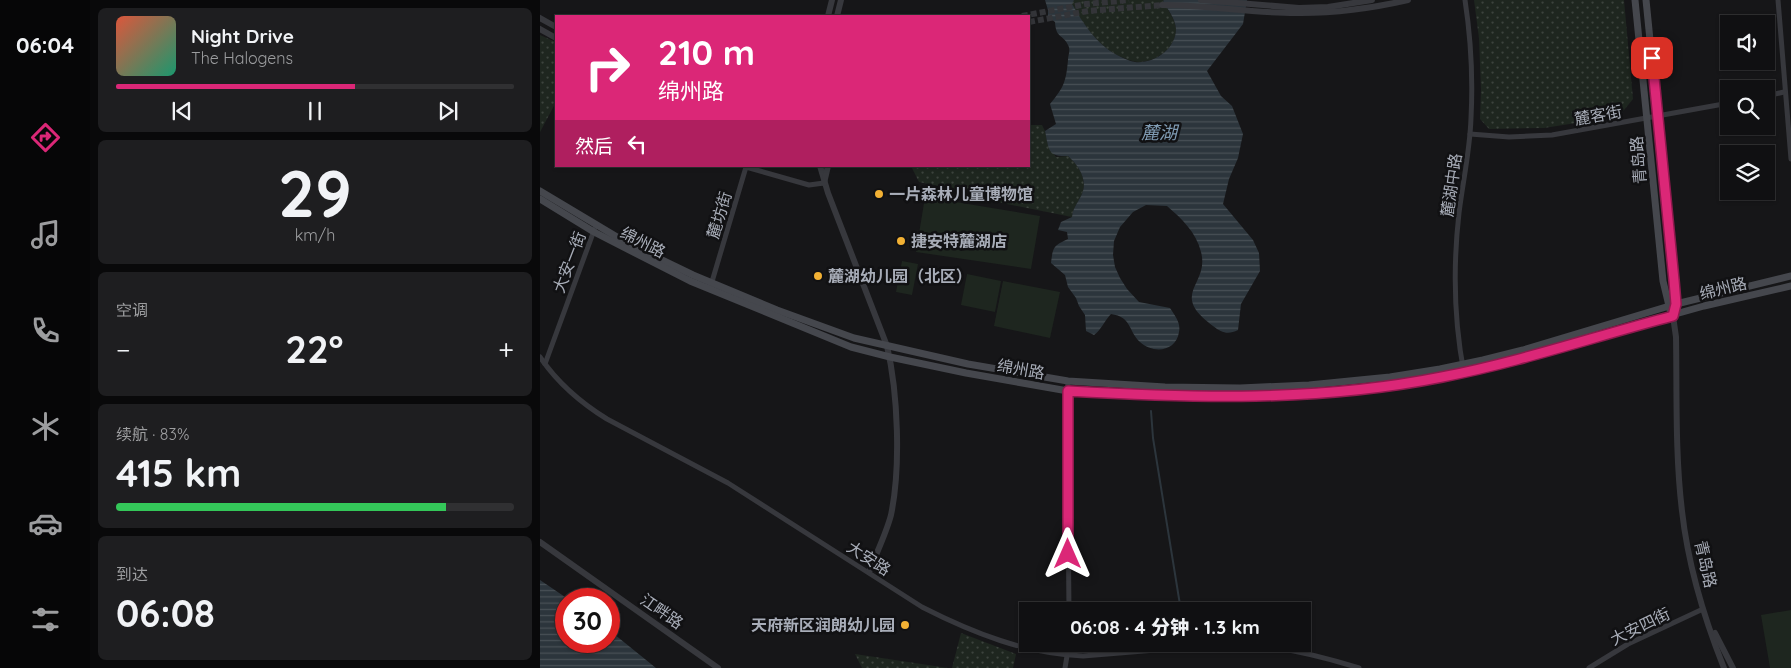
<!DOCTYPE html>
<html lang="zh">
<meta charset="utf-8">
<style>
:root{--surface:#101012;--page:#1e1e20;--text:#f1f3f6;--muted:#9c9d9f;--line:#303032;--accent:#db2777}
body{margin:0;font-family:Quicksand,"Noto Sans SC",sans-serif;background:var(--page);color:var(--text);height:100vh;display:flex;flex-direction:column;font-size:19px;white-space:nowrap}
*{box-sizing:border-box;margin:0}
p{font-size:16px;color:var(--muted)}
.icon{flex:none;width:28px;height:28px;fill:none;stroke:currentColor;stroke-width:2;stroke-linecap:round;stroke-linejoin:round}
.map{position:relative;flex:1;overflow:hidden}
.sheet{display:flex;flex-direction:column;gap:8px;padding:8px;background:#09090a;width:450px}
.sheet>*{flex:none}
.guide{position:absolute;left:15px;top:15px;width:475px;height:152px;border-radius:0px;box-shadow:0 1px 4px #0004,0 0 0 1px var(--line);background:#db2777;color:#fff;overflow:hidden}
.tools{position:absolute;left:1180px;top:15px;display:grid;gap:10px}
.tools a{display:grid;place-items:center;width:55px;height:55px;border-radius:0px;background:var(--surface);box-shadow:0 1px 4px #0004,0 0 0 1px var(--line);font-size:25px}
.speed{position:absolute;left:15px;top:588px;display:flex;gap:10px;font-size:25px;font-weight:700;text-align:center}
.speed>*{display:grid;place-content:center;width:65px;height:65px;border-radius:50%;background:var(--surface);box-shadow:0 1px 4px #0004,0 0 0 1px var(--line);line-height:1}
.speed .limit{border:8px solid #d22;background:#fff;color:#111}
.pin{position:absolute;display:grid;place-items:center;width:42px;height:42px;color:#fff;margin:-21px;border-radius:10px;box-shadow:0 2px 8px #0006}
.me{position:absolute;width:55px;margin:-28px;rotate:0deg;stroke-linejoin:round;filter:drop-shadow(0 0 4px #0008)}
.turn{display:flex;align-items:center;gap:18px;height:105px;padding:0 20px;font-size:22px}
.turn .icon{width:65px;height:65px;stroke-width:2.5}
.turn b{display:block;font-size:35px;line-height:42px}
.then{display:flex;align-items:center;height:48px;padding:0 20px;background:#0003;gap:10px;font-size:19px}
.big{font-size:38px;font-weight:800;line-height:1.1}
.sheet .card{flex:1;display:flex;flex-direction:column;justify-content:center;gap:8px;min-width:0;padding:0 18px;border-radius:8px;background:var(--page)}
.sheet .dial{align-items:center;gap:0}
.dial b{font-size:65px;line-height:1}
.song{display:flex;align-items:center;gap:15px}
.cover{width:60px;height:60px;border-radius:8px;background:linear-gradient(135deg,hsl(10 70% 55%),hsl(160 70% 35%))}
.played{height:5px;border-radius:2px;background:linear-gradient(90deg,var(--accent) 60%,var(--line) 60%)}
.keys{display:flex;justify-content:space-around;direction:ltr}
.heat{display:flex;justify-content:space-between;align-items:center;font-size:28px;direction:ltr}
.charge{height:8px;border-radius:4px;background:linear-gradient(90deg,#34c759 83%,var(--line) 0)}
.trip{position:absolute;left:479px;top:602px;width:292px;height:50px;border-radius:0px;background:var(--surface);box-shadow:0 1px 4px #0004,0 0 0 1px var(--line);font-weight:800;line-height:50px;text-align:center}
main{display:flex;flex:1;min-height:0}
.menu{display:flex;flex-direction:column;width:90px;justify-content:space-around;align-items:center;background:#060607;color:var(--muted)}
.menu .icon{width:35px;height:35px}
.menu .active{color:var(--accent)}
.menu b{font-size:22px;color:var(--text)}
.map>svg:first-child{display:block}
.grass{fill:url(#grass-dots)}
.pitch{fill:#1e261f}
.water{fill:url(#water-rules)}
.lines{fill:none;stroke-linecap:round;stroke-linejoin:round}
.stream{stroke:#2c353c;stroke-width:2}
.tertiary-tunnel{stroke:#333438;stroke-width:6;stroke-dasharray:6 3;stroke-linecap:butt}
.minor{stroke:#37383d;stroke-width:5}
.tertiary{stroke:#37383d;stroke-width:6}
.secondary{stroke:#45474d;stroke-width:7}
.route-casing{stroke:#8e194d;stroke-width:12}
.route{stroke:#db2777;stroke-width:9}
.poi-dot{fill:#f2b134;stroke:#111113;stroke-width:2}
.labels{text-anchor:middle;stroke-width:5;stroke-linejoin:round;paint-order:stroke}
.street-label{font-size:16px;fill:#a8adb8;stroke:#111113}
.poi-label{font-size:16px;font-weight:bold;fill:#a8adb8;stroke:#111113;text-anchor:start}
.water-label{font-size:18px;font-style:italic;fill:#7f9bb3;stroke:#111113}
</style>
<main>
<nav class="menu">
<b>06:04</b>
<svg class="icon active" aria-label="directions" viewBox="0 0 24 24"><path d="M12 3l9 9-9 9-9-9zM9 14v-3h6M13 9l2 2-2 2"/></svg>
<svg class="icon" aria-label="music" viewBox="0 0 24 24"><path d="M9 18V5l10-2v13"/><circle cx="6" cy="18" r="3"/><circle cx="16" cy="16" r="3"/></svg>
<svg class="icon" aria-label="phone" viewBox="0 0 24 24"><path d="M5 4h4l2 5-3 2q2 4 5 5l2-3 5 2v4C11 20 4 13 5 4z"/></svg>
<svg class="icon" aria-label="climate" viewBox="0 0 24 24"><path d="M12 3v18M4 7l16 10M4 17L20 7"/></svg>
<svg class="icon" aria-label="car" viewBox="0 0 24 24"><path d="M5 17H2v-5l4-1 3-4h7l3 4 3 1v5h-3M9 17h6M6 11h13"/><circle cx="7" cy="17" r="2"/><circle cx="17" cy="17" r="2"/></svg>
<svg class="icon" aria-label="filters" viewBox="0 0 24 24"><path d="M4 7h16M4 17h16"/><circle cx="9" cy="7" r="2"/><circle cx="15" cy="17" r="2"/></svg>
</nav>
<section class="sheet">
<div class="card">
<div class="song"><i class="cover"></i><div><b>Night Drive</b><p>The Halogens</p></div></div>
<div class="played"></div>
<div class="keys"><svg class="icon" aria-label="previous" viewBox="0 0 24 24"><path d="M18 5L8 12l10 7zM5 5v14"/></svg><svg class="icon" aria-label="pause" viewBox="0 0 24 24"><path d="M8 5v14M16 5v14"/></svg><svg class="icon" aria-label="next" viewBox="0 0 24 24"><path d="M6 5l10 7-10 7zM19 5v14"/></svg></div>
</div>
<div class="card dial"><b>29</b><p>km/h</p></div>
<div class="card"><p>空调</p>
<div class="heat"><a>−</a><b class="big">22°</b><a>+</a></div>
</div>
<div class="card"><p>续航 · 83%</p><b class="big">415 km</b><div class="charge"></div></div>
<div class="card"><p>到达</p><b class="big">06:08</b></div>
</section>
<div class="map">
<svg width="1251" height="668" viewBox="0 0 1251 668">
<defs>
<pattern id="grass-dots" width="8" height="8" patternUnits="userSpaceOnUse" patternTransform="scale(1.25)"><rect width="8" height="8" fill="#1e261f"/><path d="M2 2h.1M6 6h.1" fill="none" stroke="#3c433d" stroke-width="1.8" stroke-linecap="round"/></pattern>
<pattern id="water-rules" width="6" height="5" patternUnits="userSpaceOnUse" patternTransform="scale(1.25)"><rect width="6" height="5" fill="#2c353c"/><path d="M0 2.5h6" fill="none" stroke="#485056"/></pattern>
</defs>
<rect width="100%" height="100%" fill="#161618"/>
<g class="grass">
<path d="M534,0h90l-1,2c5,8 12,17 13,27 0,19 -20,33 -37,33 -7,0 -15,-4 -22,-7 -21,-11 -34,-32 -46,-51z"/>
<polygon points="934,0 1084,0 1093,99 1080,115 1055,120 1004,128 949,129 940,119 941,90 939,38"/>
<polygon points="0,35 16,42 16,102 0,132"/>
<path d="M489,125h13l3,6 3,14 8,12 12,-1c11,10 21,25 13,40 -4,8 -8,12 -9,21l-70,-14 -19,-7 -64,-14 -8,-16h118z"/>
<polygon points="421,633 476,654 473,668 412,668"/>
<polygon points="315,654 408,668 322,668"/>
</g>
<g class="pitch">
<polygon points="385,197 500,216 491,269 376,252"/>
<polygon points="362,261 378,264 372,295 356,292"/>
<polygon points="427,274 461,281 455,312 421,305"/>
<polygon points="463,281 520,292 510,338 454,326"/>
<polygon points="1251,610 1251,668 1230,668 1221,615"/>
</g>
<g class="water">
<path d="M505,0h29l-2,4c11,19 24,40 45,51 6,3 12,6 18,7 19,2 41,-13 41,-33 -1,-11 -8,-19 -13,-28l1,-1h83l-4,24 -36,47 14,25 11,10 11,28 -5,24 -9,21 -6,25 30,36 6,13 1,18 -19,33 -3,26c-10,5 -16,3 -25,-4 -45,-33 -3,-41 -12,-74 -5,-20 -19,-33 -34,-46l-21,-1 -13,7 -13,15 -6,14 -1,14 2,12 5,11 7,11 12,13 31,6c5,8 11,15 9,24 -3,20 -26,22 -39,10 -12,-11 -8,-25 -29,-28 -7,7 -9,15 -17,21l-8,-4 -1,-16 -6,-9 -3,-8 -8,-11 -3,-12 -14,-12c2,-16 2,-17 17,-24l-1,-7 -9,-2 3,-8 11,-5c1,-9 5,-13 9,-21 8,-15 -2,-30 -13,-40 -21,1 -19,-7 -23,-25l11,-7 -6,-20c14,-17 16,-22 18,-44 0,-5 3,-10 0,-15 -5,-11 -12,-6 -13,-23l-7,-5v-7z"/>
<polygon points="0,580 28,599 26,599 26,641 69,641 69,630 116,668 0,668"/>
</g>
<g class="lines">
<polyline class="stream" points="611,411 613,438 641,611"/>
<g class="tertiary-tunnel">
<polyline points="482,16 546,4 589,0"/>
<polyline points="489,22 548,11 622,5"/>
</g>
<g class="minor">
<polyline points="1238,0 1251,159"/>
<polyline points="1226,96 1244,92"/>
<polyline points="930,134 969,137 1012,135 1189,103"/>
<polyline points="171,285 206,167 269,185 284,183"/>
<path d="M0,357c17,25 41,46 67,62l121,64 194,124c51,26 104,47 161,49l146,-12"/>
<polyline points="5,364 56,225"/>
<path d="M924,373c-10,-52 -11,-107 -5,-160 4,-32 11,-63 12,-95 2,-39 0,-79 -6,-118"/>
<polyline points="528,381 527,402 529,611"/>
<path d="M703,644c40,3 78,12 116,24"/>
<polyline points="525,668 529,644"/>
<polyline points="1049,668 1088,644 1163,609"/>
</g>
<g class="tertiary">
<polyline points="661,0 759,8 788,7 832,0"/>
<path d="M622,5c47,0 93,9 139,8 35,0 72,-5 107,-13"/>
<polyline points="288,16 292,0"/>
<polyline points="297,16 301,0"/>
<polyline points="0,18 16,27"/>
<polyline points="0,29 16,38"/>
<path d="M280,166l8,27 59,153c11,47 14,121 4,169 -5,19 -15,39 -22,57"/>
<polyline points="284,183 288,166"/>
<path d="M1133,316l3,21c1,57 -1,116 6,174 6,54 22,107 42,157"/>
<polyline points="0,542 178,668"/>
<polyline points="1175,633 1193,668"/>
</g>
<g class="secondary">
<polyline points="1095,0 1123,281 1130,310"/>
<polyline points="1106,0 1134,280 1135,308"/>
<polyline points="0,191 87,243 153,275 237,310 314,338 428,364 528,381 625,387 700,388 769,385 850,377 900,369 943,360 983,350 1136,304 1251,276"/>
<polyline points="0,199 54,232 150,281 311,347 350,357 426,373 528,391 625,396 700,397 771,394 850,386 924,373 1164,306 1251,286"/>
</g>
</g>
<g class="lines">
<g class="route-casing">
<path id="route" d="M528,554v-163c126,7 249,11 374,-14 78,-15 154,-41 231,-61l3,-12 -2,-24 -22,-222"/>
</g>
<use href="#route" class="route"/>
</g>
<g class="poi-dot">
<circle cx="339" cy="194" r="5"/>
<circle cx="361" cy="241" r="5"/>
<circle cx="278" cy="276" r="5"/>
<circle cx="365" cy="625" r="5"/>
</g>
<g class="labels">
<g class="street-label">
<text transform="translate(1058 115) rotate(-10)" y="6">麓客街</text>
<text transform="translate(1098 160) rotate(-95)" y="6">青岛路</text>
<text transform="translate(911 185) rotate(-82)" y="6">麓湖中路</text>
<text transform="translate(179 215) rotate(-73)" y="6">麓坊街</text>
<text transform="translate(103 242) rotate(27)" y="6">绵州路</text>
<text transform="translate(29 262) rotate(-69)" y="6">大安一街</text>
<text transform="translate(1183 288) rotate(-14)" y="6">绵州路</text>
<text transform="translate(481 369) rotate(10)" y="6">绵州路</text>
<text transform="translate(329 558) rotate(33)" y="6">大安路</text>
<text transform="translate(1166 564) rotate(77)" y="6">青岛路</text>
<text transform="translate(122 611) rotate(35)" y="6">江畔路</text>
<text transform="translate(1100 626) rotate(-26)" y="6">大安四街</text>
</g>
<g class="poi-label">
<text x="349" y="200">一片森林儿童博物馆</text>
<text x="371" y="247">捷安特麓湖店</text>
<text x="288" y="282">麓湖幼儿园（北区）</text>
<text x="355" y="631" text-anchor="end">天府新区润朗幼儿园</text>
</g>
<g class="water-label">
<text x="619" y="139">麓湖</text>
</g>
</g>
</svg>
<div class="tools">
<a><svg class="icon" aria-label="sound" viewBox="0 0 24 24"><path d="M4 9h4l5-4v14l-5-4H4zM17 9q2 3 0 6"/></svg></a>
<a><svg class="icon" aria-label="search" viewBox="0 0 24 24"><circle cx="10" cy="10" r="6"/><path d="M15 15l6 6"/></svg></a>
<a><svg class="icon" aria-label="layers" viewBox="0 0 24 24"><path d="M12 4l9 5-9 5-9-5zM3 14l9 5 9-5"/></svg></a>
</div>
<div class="speed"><div class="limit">30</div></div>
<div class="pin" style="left:1112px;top:58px;background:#d93025"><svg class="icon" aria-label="arrive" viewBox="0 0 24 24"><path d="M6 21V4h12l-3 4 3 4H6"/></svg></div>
<svg class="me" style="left:528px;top:554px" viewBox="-20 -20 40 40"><path d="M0-17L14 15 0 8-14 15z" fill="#db2777" stroke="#fff" stroke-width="4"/></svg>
<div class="trip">06:08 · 4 分钟 · 1.3 km</div>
<div class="guide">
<div class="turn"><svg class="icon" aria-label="right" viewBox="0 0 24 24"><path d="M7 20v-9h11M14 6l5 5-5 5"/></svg><div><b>210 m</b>绵州路</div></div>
<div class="then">然后<svg class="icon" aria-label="left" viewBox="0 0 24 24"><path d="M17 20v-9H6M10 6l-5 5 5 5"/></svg></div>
</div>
</div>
</main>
